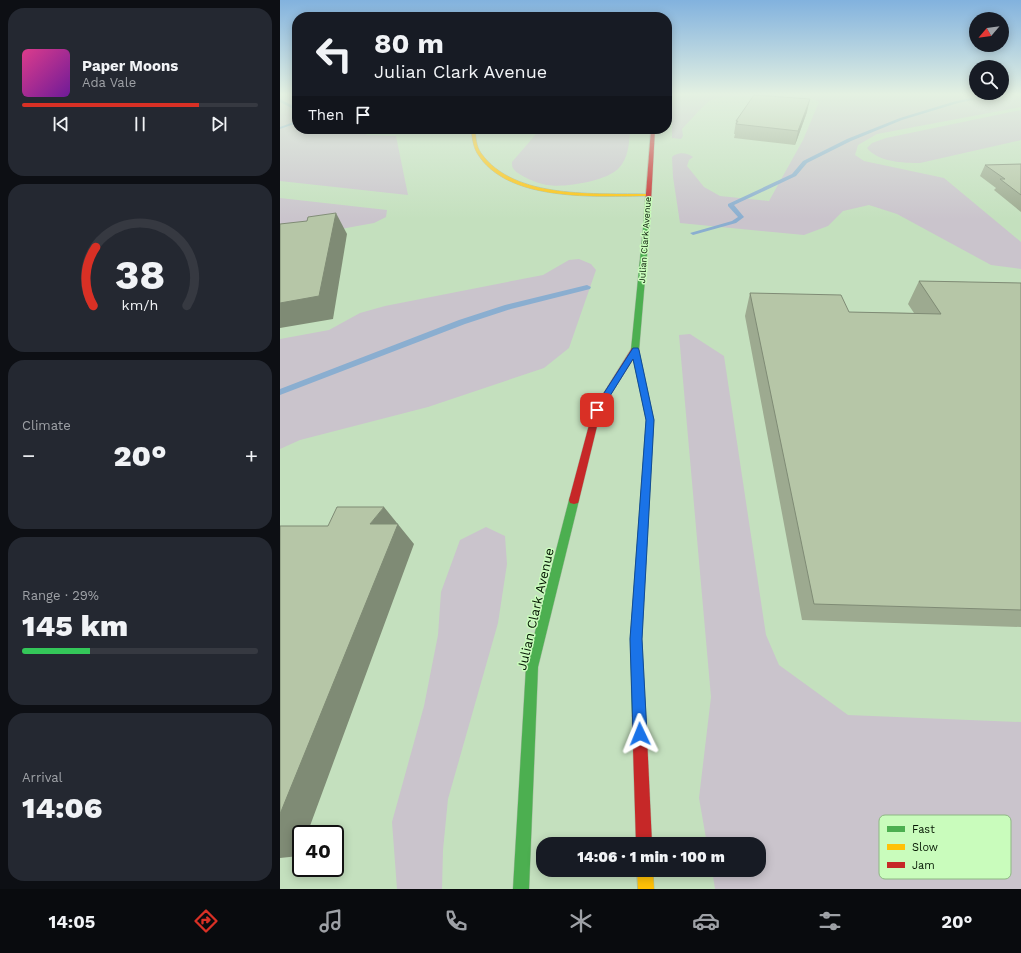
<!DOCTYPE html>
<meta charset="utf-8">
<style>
:root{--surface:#171b24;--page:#242831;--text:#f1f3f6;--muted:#9ea1a6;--line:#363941;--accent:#d93025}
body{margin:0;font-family:"Work Sans",sans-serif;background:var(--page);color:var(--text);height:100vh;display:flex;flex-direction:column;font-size:15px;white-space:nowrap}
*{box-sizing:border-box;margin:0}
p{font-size:13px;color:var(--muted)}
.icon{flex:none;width:22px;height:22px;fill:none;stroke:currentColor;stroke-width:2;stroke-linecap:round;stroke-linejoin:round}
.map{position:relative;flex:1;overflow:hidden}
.sheet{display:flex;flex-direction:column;gap:8px;padding:8px;background:#0d0f14;width:280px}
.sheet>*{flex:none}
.top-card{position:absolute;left:12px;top:12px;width:380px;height:122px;border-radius:16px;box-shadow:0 2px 10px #0003;background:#171b24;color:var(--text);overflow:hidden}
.needle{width:26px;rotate:241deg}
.buttons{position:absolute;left:689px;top:12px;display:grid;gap:8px}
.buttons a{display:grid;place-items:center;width:40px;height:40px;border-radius:50%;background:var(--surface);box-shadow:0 2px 10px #0003;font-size:20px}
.speed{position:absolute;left:12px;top:825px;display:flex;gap:8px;font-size:20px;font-weight:700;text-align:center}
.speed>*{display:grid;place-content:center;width:52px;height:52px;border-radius:50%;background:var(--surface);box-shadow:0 2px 10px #0003;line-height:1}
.speed .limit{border:2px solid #111;border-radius:6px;background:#fff;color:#111}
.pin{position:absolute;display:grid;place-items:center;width:34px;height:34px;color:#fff;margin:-17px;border-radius:8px;box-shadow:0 2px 6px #0006}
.me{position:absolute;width:44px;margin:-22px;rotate:358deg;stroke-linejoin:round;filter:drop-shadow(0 0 3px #0008)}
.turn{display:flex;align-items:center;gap:14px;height:84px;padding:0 16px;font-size:18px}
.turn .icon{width:52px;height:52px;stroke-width:2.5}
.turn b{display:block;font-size:28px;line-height:34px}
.then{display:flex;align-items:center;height:38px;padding:0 16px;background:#0003;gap:8px;font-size:15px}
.big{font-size:30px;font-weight:800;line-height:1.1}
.sheet .card{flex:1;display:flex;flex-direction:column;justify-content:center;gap:6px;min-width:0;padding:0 14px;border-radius:16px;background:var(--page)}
.sheet .dial{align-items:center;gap:0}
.dial svg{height:104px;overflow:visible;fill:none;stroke:var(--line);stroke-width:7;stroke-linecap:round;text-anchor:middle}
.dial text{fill:var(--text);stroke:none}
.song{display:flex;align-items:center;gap:12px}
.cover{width:48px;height:48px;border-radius:6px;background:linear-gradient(135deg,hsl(330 70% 55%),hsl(280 70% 35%))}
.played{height:4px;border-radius:2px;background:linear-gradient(90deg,var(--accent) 75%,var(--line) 75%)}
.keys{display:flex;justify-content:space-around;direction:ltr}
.heat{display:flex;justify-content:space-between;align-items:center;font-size:22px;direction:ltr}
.charge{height:6px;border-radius:3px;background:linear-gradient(90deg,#34c759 29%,var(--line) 0)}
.trip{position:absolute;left:256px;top:837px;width:230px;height:40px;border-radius:16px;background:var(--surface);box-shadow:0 2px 10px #0003;font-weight:800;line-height:40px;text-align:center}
.tabs{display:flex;height:64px;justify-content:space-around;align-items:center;background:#090b0e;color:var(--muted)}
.tabs .icon{width:28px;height:28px}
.tabs .selected{color:var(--accent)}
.tabs b{font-size:18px;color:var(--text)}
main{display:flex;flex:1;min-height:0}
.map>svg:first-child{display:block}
.green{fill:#cac4cc}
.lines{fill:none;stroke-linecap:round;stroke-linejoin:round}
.stream{fill:#8aaed0;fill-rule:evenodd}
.fast-casing{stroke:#a6bca1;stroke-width:1}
.slow-casing{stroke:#a6bca1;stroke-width:1}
.jam-casing{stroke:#a6bca1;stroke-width:1}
.fast{fill:#4caf50;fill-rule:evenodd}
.slow{fill:#ffc107;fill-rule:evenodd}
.jam{fill:#c62828;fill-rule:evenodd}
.wall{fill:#9daa90}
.shaded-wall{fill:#7f8b75}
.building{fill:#b6c6a7;stroke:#7f8b75}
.route{fill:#1a73e8;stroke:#114b97}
.labels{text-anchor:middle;stroke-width:3;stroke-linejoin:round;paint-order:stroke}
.far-street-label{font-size:9px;fill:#041602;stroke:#c9fcbc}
.near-street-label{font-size:13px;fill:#041602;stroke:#c9fcbc}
.key{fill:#c9fcbc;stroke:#8eb784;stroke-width:1}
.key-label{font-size:11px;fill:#041602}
</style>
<main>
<section class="sheet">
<div class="card">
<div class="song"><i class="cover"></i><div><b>Paper Moons</b><p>Ada Vale</p></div></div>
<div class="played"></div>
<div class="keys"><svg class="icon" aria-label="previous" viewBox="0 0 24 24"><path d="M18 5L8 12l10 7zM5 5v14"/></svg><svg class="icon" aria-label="pause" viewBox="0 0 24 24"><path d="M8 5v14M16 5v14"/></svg><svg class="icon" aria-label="next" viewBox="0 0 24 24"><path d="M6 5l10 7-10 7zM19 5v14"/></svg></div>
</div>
<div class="card dial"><svg viewBox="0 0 100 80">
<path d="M14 69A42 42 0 1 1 86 69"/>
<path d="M14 69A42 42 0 0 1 16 24" stroke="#d93025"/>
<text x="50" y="56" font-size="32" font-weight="700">38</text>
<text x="50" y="72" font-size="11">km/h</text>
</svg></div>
<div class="card"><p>Climate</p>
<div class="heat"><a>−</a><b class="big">20°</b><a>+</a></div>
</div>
<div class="card"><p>Range · 29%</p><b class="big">145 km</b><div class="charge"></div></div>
<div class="card"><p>Arrival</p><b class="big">14:06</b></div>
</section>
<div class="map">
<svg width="741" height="889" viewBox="0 0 741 889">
<rect width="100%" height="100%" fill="#c4e0be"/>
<g class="green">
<polygon points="0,94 17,94 17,129 80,129 87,135 116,136 128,195 0,181"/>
<path d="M419,94h75l11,4c-22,-2 -53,-6 -74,2 -6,3 -23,23 -29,29l1,7 -2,3 -9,-1v-34c4,-10 17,-9 27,-10z"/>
<path d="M524,94h208l9,3v10l-144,27 -19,11 -3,10 9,6 80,17 77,64v27l-30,-4 -94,-51 -28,-9 -26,6 -15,15 -24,9 -124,-12 -7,-46 -1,-20c6,-6 16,-4 21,0l-4,3 -2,6 17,21 16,9 49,5 34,-61 16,-38z"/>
<path d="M741,110v30l-101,23c-17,0 -42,-1 -53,-15l5,-5 14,-5z"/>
<path d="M300,129h50c-1,14 -1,29 -12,40 -12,12 -54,19 -70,16 -7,0 -32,-10 -35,-17 -1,-1 -1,-4 -1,-6l25,-29 42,-1z"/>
<polygon points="0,198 107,210 106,217 94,223 0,240"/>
<polygon points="299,259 311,264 316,270 289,348 264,368 148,407 20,440 0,449 0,339 49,330 80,313 105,306 263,275 289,260"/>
<polygon points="410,334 444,356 486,635 499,665 568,715 741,722 741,889 435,889 432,870 479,870 479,844 427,844 419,798 431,697 399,335"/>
<polygon points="206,527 225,536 227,564 218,623 168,799 163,850 162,889 117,889 112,822 144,706 158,635 161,592 180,540"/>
</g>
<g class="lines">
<g class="stream">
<polygon points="713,94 722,94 678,103 622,120 571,141 527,163 516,176 454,205 464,217 456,223 413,235 410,233 452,221 458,217 448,206 448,204 512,174 523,161 567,139 620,118 676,101"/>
<polygon points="0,99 17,108 17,111 0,102"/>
<polygon points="17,121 17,123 0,129 0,127"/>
<polygon points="307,285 311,287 310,289 231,309 185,324 0,395 0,389 179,320 225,305"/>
</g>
<g class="fast-casing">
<g id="fast">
<polygon points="367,217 370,219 359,350 374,420 362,639 366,716 364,721 359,723 354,721 352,716 350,639 366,420 351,350 364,219"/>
<polygon points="294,496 298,497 299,500 258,667 249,889 233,889 246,667 289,500 290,497"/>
</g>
</g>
<g class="slow-casing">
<g id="slow">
<path d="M191,129h4c1,8 1,17 6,24 33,47 116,40 167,41l2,1 -2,1c-51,0 -141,7 -171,-43 -4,-7 -5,-16 -6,-24z"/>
<polygon points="357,870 373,870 374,889 358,889"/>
</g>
</g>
<g class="jam-casing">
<g id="jam">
<polygon points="371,129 375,129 370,219 367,221 364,219"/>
<polygon points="352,348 358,348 359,350 321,410 299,500 298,503 294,504 290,503 289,500 313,410"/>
<polygon points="359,709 364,711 366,716 372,844 356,844 352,716 354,711"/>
</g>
</g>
<use href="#fast" class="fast"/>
<use href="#slow" class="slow"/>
<use href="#jam" class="jam"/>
</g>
<g class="wall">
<polygon points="527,112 515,145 454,138 455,134 454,134 456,121"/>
<polygon points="96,129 137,129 135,131 97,131"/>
<rect x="253" y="129" width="44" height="2"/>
<polygon points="741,164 741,212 714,190 716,188 700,176 705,165"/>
<polygon points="639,281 741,283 741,627 522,620 465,316 470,293 569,312 634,313 628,304"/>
</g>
<g class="shaded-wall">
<polygon points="530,99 527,112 515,145 518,131"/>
<polygon points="56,213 67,234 53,319 0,328 0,303"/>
<polygon points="104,507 134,544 27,834 21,834 21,851 19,856 0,858 0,814 90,524"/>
</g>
<g class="building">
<polygon points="474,95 530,99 518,131 456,124 458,121 456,121"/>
<polygon points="741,164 741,195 720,179 725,179 705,165"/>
<polygon points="56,213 39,296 0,303 0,224 27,221 28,217"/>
<polygon points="639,281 741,283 741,610 534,604 470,293 561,295 569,312 661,314"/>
<polygon points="57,507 104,507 90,524 118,524 0,814 0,526 48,526"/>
</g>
<linearGradient id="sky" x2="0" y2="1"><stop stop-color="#82b2de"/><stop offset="0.43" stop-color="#e4f1e2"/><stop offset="1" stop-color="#e4f1e2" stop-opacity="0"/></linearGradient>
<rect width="741" height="219" fill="url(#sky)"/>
<polygon class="route" points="353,348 358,348 359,350 374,420 362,639 367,734 365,739 360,741 355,739 353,734 350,639 366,420 353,359 320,412 317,413 313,410"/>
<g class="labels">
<g class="far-street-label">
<text transform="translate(365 240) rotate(-86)" y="3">Julian Clark Avenue</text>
</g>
<g class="near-street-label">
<text transform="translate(255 609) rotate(-77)" y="5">Julian Clark Avenue</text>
</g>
</g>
<rect x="599" y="815" width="132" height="64" rx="6" class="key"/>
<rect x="607" y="826" width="18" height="6" fill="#4caf50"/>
<rect x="607" y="844" width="18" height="6" fill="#ffc107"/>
<rect x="607" y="862" width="18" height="6" fill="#c62828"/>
<g class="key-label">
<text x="632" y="833">Fast</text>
<text x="632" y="851">Slow</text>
<text x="632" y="869">Jam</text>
</g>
</svg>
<div class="buttons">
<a><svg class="needle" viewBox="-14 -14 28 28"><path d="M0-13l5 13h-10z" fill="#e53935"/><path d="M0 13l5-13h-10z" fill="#9ea1a6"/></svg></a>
<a><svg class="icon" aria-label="search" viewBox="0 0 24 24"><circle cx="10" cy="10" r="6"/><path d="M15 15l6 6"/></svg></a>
</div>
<div class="speed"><div class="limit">40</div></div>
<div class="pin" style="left:317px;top:410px;background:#d93025"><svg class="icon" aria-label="arrive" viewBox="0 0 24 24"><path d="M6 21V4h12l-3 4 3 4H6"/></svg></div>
<svg class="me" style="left:360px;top:734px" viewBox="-20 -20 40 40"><path d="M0-17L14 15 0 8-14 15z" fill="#1a73e8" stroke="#fff" stroke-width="4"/></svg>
<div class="trip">14:06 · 1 min · 100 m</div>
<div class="top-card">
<div class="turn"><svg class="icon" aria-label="left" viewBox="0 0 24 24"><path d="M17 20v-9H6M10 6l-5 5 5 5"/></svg><div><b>80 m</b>Julian Clark Avenue</div></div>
<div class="then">Then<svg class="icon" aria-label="arrive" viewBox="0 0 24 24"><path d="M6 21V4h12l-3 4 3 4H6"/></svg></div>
</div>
</div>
</main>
<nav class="tabs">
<b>14:05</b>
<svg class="icon selected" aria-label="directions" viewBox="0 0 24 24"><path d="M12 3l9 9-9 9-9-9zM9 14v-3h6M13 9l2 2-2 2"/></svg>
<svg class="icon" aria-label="music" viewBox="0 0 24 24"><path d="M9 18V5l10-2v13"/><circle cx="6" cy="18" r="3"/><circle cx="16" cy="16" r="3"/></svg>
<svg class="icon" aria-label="phone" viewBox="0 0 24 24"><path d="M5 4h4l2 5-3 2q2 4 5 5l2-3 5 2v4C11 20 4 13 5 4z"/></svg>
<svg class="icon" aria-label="climate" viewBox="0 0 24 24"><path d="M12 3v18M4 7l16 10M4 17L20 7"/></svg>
<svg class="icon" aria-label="car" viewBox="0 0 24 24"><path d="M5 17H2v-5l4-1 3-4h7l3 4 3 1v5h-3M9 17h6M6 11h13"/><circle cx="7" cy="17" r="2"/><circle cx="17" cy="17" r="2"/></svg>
<svg class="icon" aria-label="filters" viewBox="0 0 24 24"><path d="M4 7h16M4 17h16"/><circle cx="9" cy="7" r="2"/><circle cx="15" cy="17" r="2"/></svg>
<b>20°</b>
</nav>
